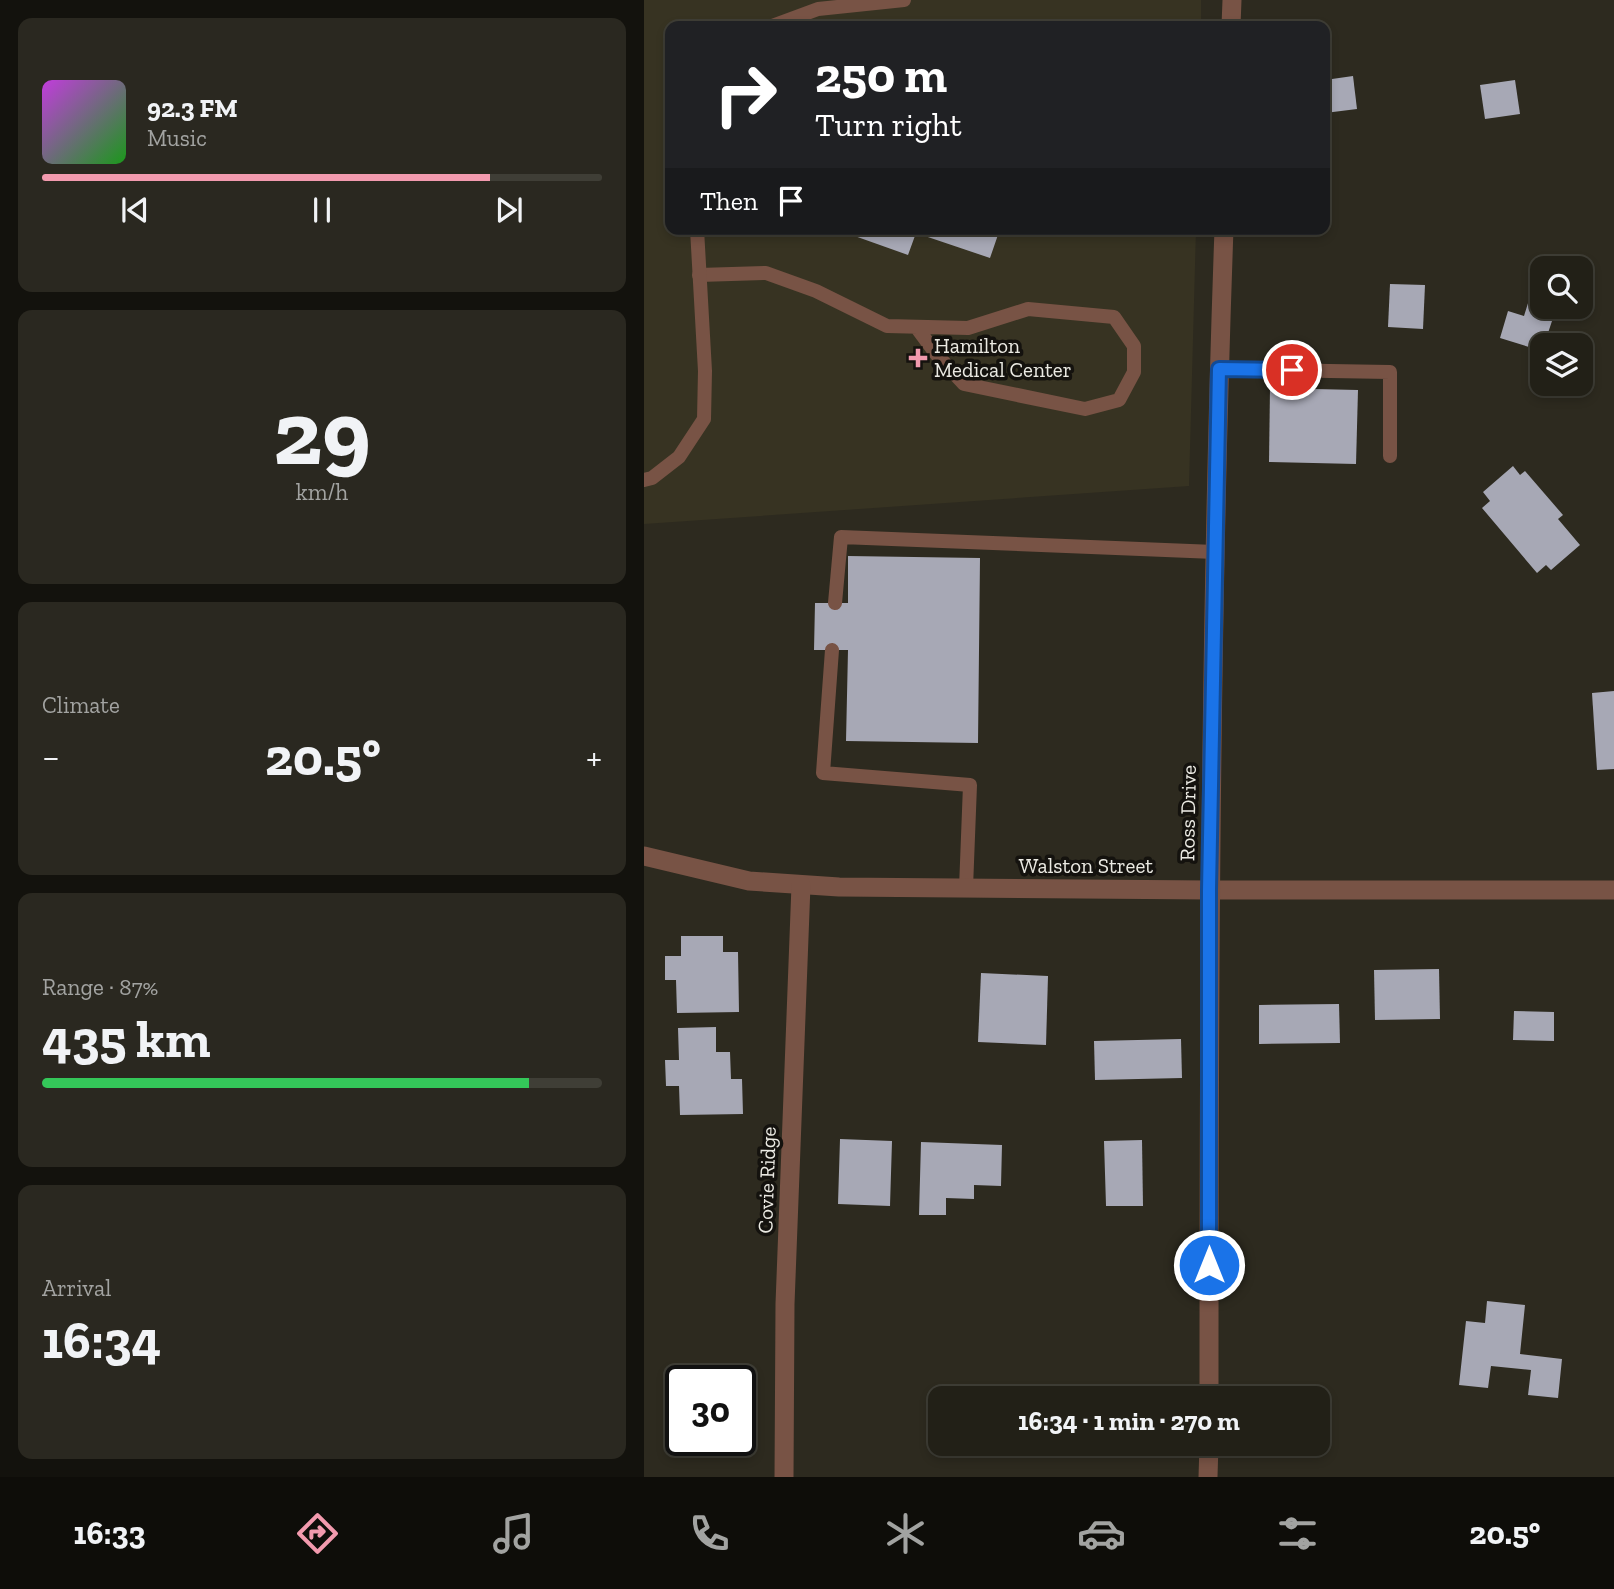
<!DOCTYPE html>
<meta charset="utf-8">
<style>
:root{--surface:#222017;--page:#2a2820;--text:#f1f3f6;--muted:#a2a3a1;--line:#3f3e36;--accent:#f29aae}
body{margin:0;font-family:"Zilla Slab",serif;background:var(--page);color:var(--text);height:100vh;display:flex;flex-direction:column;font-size:26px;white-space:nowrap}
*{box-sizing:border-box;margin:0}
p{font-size:23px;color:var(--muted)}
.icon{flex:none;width:38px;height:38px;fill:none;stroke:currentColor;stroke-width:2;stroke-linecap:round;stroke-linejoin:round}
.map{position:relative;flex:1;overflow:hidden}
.sheet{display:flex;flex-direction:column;gap:18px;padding:18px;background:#13120d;width:644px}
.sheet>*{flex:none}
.guide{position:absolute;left:21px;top:21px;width:665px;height:214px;border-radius:14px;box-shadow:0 4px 10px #0003,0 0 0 2px var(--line);background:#202124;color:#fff;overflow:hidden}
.tools{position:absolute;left:886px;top:256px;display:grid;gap:14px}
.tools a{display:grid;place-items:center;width:63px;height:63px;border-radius:14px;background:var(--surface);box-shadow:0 4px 10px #0003,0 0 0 2px var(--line);font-size:35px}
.speed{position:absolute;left:21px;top:1365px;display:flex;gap:14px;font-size:35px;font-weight:700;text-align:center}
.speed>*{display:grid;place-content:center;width:91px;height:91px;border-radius:50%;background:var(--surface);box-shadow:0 4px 10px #0003,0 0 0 2px var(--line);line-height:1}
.speed .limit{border:4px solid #111;border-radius:10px;background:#fff;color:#111}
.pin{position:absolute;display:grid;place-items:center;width:60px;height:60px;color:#fff;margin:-30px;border:4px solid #fff;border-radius:50%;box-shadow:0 2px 7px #0007}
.me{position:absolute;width:77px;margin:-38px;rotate:0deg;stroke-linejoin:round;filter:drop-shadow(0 0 5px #0008)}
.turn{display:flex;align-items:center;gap:24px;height:147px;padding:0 35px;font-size:32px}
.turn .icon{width:91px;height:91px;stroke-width:2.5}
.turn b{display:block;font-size:49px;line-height:60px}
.then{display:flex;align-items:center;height:66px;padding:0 35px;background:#0003;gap:14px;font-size:26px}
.big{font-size:52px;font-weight:700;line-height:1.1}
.sheet .tile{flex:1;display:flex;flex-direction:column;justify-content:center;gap:10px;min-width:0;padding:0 24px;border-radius:14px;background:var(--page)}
.sheet .dial{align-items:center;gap:0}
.dial b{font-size:91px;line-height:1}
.song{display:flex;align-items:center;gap:21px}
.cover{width:84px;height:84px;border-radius:10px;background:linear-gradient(135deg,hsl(290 70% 55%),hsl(120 70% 35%))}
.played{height:7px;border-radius:4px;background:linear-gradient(90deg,var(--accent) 80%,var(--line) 80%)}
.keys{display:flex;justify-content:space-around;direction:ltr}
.heat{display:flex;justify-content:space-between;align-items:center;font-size:38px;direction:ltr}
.charge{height:10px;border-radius:5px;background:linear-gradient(90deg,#34c759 87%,var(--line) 0)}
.trip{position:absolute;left:284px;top:1386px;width:402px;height:70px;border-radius:14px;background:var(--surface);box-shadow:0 4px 10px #0003,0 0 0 2px var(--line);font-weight:700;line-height:70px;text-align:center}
.tab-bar{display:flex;height:112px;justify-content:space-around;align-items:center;background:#0e0d09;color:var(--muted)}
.tab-bar .icon{width:49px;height:49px}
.tab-bar .on{color:var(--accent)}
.tab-bar b{font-size:32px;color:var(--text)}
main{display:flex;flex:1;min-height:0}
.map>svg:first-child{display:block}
.built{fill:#373322}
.building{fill:#a7a8b5}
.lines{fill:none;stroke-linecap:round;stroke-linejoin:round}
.service{stroke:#785345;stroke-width:14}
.minor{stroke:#785345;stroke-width:19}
.route-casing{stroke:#114b97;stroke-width:18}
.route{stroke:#1a73e8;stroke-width:12}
.poi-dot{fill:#f29aae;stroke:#14120e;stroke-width:2.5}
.labels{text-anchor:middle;stroke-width:7;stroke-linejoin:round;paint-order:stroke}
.poi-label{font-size:21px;fill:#ebeae3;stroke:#14120e;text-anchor:start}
.street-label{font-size:21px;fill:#ebeae3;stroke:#14120e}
</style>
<main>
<section class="sheet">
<div class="tile">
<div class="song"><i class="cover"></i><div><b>92.3 FM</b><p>Music</p></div></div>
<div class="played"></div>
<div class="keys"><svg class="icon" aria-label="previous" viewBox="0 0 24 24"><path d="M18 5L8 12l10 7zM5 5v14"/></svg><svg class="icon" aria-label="pause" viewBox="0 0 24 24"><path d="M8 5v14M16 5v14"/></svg><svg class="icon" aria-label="next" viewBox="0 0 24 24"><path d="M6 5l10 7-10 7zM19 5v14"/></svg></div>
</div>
<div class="tile dial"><b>29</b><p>km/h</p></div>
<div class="tile"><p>Climate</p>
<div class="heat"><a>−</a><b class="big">20.5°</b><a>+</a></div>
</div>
<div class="tile"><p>Range · 87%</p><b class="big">435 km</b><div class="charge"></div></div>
<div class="tile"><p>Arrival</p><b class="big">16:34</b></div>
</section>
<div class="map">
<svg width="970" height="1477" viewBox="0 0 970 1477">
<rect width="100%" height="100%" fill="#2d2a1f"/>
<polygon class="built" points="0,0 557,0 557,26 26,26 26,229 552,229 545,486 0,524"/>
<g class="building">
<polygon points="709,76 713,109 681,113 681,80"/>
<polygon points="871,80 876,114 841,119 836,85"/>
<polygon points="191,229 356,229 346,258 272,233 264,255"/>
<polygon points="899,255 940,267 937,276 936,268 898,268 898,306 927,306 925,313 912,309 900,345 898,345 898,351 856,338 864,311 880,316"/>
<polygon points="746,284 781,285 779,329 744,327"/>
<polygon points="626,388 714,390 712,464 625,462"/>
<polygon points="869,466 876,475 881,471 919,515 914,519 936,545 907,570 902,565 893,573 838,508 846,501 839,492"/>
<polygon points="204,556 336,558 334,743 202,741 204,650 170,650 171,603 204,603"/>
<polygon points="970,691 970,769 953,770 948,693"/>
<polygon points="37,936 79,936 79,952 94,952 95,1012 33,1013 32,980 21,980 21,956 37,956"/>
<polygon points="795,969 796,1019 731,1020 730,970"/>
<polygon points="337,973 404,976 402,1045 334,1042"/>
<polygon points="695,1004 696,1043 615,1044 615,1005"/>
<polygon points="870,1011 910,1012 910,1041 869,1040"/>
<polygon points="72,1027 72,1052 86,1052 87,1079 98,1079 99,1114 36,1115 35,1086 22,1086 21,1060 35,1060 34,1028"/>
<polygon points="537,1039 538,1078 451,1080 450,1041"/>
<polygon points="196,1139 248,1141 246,1206 194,1204"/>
<polygon points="498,1140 499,1206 462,1206 460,1141"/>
<polygon points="277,1142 358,1145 357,1186 330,1185 330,1199 302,1198 302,1215 275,1215"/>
<polygon points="843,1301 881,1305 876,1354 918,1359 914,1398 884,1395 887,1370 847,1366 844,1388 815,1385 822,1321 841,1323"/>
<polygon points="470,1444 522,1444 522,1450 470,1449"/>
</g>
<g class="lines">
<g class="service">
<polyline points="128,26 174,9 260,0"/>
<polyline points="55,275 122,273 172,291 243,326 324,328 384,309 470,317 490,346 490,372 475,400 441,409 320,384 293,355 273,328"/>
<polyline points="575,369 746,372 746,456"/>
<polyline points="0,480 8,478 35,457 60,419 61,371 53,229"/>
<polyline points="191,603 197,537 571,552"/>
<polyline points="188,650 179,773 326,785 322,888"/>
</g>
<g class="minor">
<polyline points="587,26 588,0"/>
<polyline points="0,856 105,881 195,887 565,890 970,890"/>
<path d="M565,1398c0,-390 1,-779 15,-1169"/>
<polyline points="140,1477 141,1304 157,885"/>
<polyline points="564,1477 565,1444"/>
</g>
</g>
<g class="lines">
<g class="route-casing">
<polyline id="route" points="565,1265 565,890 575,369 648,370"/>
</g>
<use href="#route" class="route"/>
</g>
<path class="poi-dot" d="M270.5 347.5h7v7h7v7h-7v7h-7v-7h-7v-7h7z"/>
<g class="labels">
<g class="poi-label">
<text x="290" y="353">Hamilton<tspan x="290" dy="24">Medical Center</tspan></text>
</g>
<g class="street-label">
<text transform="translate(544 813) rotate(-89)" y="7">Ross Drive</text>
<text x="442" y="873">Walston Street</text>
<text transform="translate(123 1180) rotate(-88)" y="7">Covie Ridge</text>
</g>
</g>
</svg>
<div class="tools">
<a><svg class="icon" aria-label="search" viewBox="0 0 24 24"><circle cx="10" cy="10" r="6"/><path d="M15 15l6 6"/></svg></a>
<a><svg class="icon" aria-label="layers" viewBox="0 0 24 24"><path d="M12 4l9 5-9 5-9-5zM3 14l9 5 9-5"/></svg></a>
</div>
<div class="speed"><div class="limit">30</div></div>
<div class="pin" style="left:648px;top:370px;background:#d93025"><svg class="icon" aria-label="arrive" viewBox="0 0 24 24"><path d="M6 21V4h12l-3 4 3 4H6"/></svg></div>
<svg class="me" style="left:565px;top:1265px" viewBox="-20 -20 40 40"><circle r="17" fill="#1a73e8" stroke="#fff" stroke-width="3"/><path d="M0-11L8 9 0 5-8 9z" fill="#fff"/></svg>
<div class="trip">16:34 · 1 min · 270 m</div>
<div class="guide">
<div class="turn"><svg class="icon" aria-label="right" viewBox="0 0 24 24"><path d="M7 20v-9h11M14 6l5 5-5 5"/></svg><div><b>250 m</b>Turn right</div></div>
<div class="then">Then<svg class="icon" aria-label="arrive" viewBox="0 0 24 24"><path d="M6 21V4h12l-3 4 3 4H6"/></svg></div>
</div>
</div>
</main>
<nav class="tab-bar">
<b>16:33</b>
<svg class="icon on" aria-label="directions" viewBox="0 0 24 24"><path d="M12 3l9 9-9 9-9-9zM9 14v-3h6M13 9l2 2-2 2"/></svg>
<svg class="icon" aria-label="music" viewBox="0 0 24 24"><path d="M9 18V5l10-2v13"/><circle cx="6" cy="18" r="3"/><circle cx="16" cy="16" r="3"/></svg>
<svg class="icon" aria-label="phone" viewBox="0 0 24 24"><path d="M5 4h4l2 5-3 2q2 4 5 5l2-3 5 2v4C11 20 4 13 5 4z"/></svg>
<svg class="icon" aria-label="climate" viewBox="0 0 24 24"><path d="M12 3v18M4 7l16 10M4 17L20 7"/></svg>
<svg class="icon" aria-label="car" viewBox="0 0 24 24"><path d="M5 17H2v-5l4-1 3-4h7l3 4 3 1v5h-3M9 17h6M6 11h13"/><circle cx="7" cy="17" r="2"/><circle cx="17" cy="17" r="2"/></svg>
<svg class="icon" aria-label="filters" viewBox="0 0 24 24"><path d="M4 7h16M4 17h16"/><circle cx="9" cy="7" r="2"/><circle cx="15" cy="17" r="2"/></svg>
<b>20.5°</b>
</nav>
